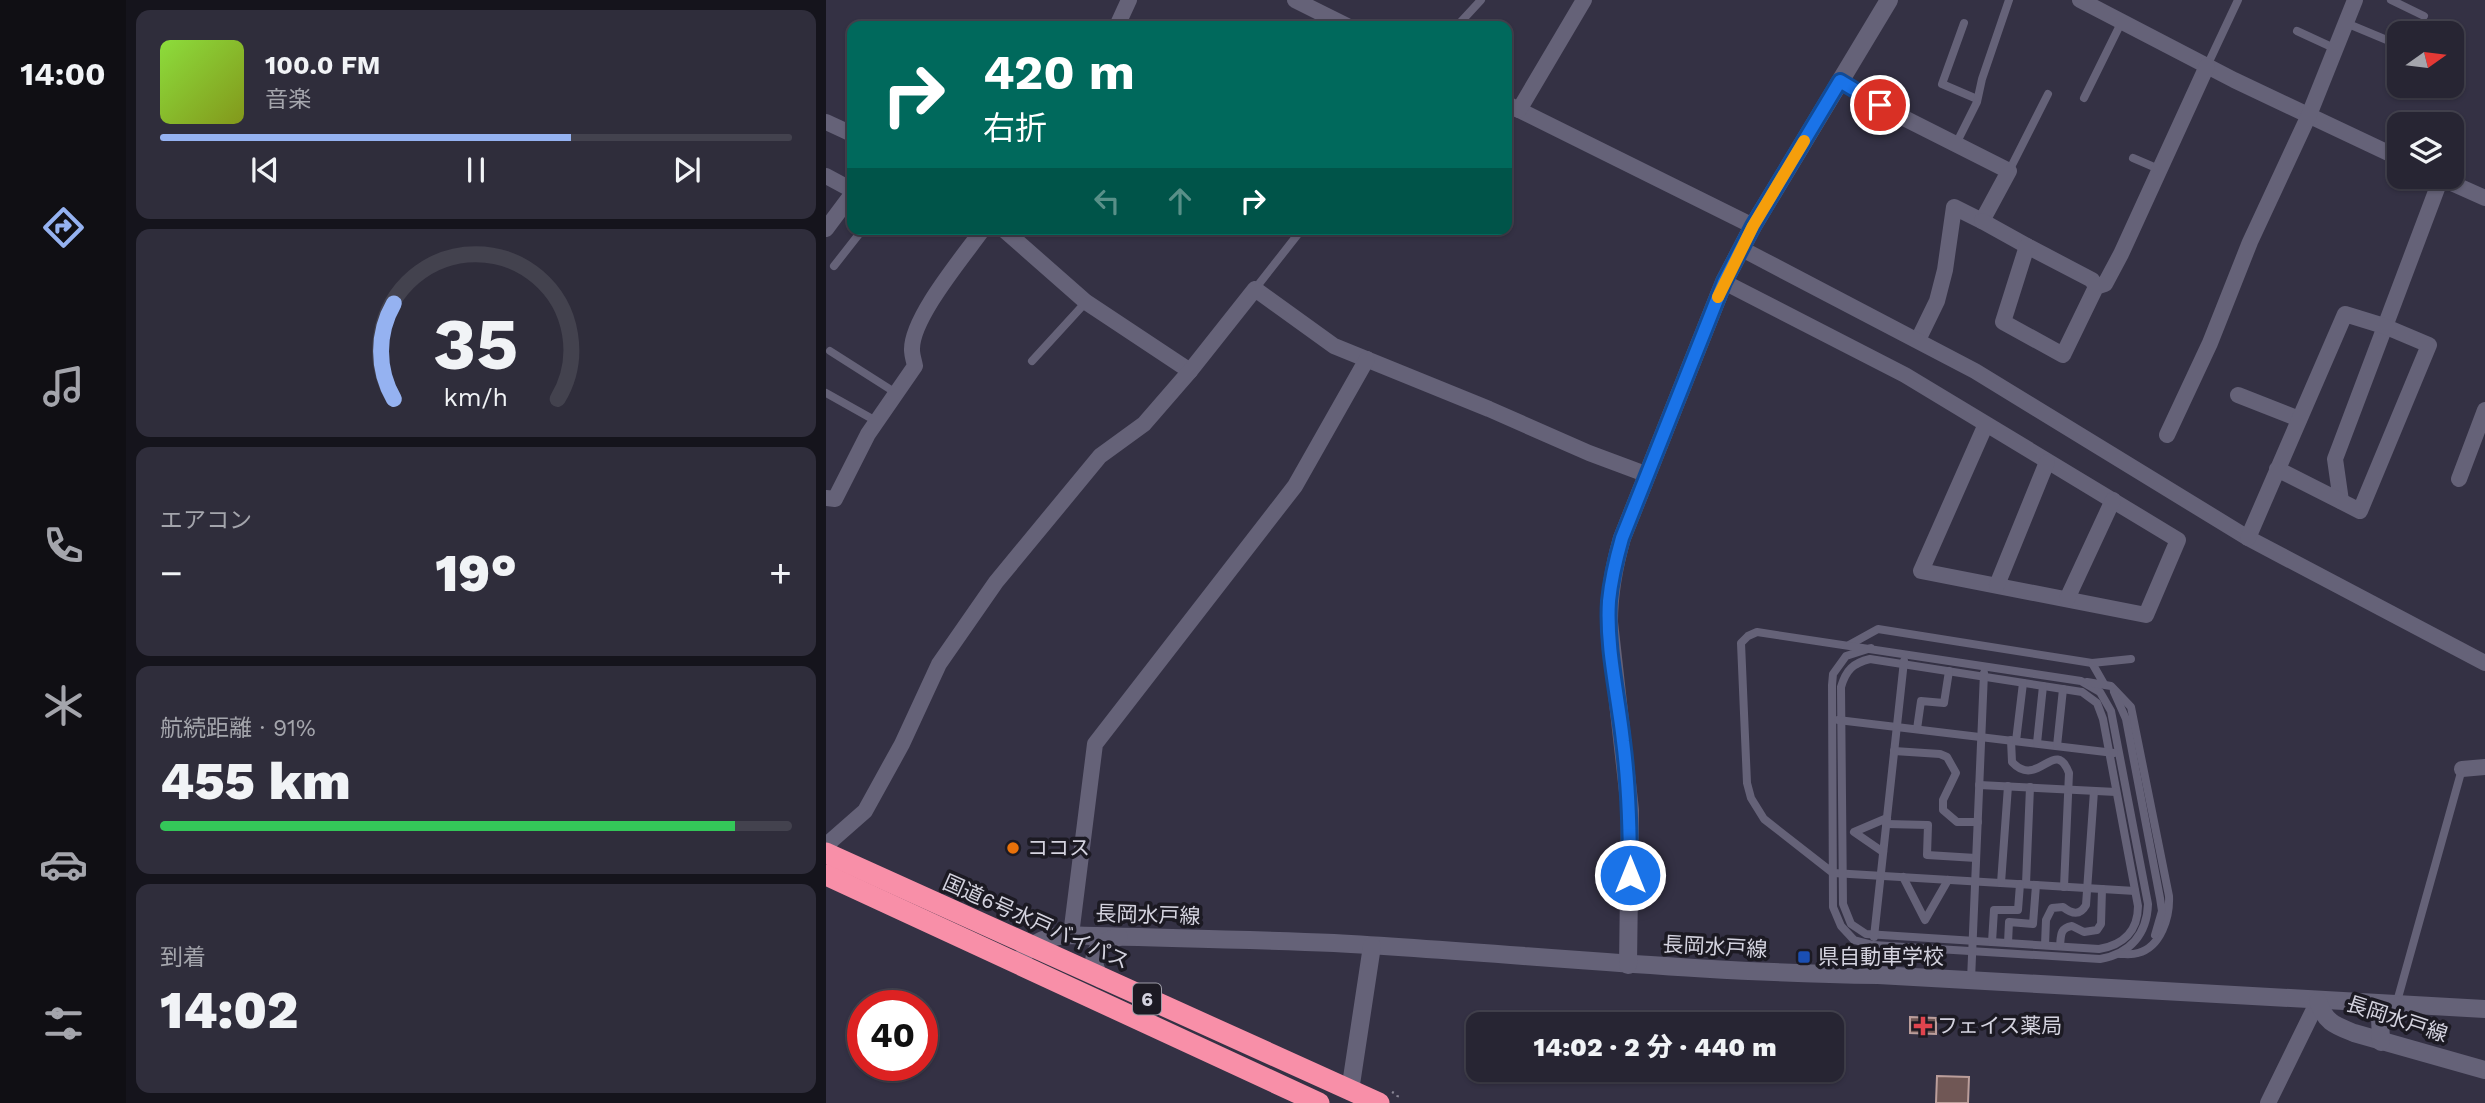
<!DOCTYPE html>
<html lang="ja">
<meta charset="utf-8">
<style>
:root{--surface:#272533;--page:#2f2d3b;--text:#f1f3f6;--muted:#a4a5ac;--line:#43424e;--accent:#95b2f1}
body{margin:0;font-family:"Work Sans","Noto Sans JP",sans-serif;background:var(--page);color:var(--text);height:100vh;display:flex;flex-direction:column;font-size:26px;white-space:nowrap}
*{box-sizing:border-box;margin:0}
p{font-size:23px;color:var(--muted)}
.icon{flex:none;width:38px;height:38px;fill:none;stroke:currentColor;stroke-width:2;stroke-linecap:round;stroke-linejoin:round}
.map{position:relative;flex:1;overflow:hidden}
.side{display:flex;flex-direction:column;gap:10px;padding:10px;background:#15141c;width:700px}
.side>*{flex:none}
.banner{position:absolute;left:21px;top:21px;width:665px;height:214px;border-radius:14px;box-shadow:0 2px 5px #0004,0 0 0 2px var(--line);background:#00695c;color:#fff;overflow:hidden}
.needle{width:46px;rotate:76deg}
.tools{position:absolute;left:1561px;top:21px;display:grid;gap:14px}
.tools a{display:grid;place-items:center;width:77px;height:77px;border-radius:14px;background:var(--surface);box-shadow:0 2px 5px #0004,0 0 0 2px var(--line);font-size:35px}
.speed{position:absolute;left:21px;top:990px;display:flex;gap:14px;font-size:35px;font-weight:700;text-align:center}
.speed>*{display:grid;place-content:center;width:91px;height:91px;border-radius:50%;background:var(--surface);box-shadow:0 2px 5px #0004,0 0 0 2px var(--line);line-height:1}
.speed .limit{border:10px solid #d22;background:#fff;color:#111}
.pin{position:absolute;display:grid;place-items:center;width:60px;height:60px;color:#fff;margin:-30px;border:4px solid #fff;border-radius:50%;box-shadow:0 2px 7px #0007}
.me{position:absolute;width:77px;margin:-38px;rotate:0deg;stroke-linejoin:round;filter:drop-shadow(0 0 5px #0008)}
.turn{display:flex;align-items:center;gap:24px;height:147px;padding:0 21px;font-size:32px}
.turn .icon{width:91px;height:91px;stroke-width:2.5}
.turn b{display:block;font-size:49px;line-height:60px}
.lanes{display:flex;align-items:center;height:66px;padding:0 21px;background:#0003;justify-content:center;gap:35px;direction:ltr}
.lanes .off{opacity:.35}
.big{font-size:52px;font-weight:800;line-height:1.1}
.side .widget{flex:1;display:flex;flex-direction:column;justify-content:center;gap:10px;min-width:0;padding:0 24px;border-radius:14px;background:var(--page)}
.side .dial{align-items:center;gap:0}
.dial svg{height:182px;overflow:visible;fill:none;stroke:var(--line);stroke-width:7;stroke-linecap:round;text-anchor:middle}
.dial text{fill:var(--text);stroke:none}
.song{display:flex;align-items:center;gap:21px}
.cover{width:84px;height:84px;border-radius:10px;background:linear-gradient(135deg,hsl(90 70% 55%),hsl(70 70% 35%))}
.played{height:7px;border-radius:4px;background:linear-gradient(90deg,var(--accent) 65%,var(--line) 65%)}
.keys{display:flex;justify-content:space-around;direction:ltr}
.heat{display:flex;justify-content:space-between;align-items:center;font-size:38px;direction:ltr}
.charge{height:10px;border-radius:5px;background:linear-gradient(90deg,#34c759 91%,var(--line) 0)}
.trip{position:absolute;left:640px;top:1012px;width:378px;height:70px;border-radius:14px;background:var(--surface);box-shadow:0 2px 5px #0004,0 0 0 2px var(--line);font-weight:800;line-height:70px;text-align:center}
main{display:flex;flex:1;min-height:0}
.tabs{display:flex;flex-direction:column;width:126px;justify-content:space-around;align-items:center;background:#100f14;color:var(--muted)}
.tabs .icon{width:49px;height:49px}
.tabs .on{color:var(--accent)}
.tabs b{font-size:32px;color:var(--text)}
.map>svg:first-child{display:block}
.building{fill:#705755;stroke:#bb9e9b;stroke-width:2}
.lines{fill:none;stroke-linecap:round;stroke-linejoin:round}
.path{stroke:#898796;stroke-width:2.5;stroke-dasharray:2 5;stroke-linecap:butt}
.lane{stroke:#656278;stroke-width:8}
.street{stroke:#656278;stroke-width:16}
.secondary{stroke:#656278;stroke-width:18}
.highway{stroke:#f88fa8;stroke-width:21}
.route-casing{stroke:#114b97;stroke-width:18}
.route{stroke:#1a73e8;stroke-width:12}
.slow{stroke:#f59e0b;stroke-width:12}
.food-dot{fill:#e8710a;stroke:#1c1a23;stroke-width:2.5}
.transit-dot{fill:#1a4fb4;stroke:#1c1a23;stroke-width:2.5}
.health-dot{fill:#e0444e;stroke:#1c1a23;stroke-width:2.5}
.labels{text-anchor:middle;stroke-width:7;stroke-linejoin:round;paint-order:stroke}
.shield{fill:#1c1a23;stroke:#9d9ca7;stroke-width:2}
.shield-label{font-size:19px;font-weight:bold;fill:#d4d3df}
.poi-label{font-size:21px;fill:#d4d3df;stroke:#1c1a23;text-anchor:start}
.street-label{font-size:21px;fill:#d4d3df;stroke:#1c1a23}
</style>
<main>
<nav class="tabs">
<b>14:00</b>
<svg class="icon on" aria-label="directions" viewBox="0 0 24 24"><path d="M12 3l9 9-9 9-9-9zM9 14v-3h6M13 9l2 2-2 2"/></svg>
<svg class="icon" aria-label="music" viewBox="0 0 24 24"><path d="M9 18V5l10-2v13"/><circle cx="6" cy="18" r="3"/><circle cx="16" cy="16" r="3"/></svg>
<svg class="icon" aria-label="phone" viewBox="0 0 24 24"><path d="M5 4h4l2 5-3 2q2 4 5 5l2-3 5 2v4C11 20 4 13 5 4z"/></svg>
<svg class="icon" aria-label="climate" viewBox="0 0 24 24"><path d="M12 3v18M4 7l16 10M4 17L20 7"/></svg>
<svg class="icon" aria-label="car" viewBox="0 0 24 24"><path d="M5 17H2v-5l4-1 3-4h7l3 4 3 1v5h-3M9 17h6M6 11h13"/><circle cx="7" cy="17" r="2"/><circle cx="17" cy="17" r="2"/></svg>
<svg class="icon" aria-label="filters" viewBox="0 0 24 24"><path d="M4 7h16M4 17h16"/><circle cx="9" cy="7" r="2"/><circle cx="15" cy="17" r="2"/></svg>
</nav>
<section class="side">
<div class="widget">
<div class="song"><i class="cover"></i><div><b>100.0 FM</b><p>音楽</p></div></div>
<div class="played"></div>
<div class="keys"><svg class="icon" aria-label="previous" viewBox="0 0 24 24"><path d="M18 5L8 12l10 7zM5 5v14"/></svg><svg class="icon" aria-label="pause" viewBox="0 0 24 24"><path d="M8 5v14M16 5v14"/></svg><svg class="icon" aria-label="next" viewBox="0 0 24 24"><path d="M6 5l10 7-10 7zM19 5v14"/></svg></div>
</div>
<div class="widget dial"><svg viewBox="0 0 100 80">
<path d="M14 69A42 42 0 1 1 86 69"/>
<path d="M14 69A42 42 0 0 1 14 27" stroke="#95b2f1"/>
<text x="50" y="56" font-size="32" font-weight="700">35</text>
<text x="50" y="72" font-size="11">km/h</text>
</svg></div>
<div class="widget"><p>エアコン</p>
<div class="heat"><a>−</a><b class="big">19°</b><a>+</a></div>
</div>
<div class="widget"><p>航続距離 · 91%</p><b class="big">455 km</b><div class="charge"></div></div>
<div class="widget"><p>到着</p><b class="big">14:02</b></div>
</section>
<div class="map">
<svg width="1659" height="1103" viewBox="0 0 1659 1103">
<rect width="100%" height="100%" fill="#343144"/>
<g class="building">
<polygon points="1084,1017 1110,1018 1110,1034 1084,1033"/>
<polygon points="1111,1076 1143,1077 1142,1103 1110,1103"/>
</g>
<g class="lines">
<polyline class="path" points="566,1092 572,1095 570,1102"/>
<g class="lane">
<polyline points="1565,0 1598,16"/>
<polyline points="1138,23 1116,84 1151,99"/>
<polyline points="1520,23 1568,43"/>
<polyline points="631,26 655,0"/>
<polyline points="1471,31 1510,49"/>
<polyline points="1381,66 1412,0"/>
<polyline points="1258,98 1296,21"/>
<polyline points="1130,144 1151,102 1156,79 1183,0"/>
<polyline points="1307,158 1335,170"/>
<polyline points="1183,171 1222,94"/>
<polyline points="480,229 498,229"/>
<polyline points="8,266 37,229"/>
<polyline points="429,289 476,229"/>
<polyline points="4,351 70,393"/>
<polyline points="206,361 260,302"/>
<polyline points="0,393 50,421"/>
<polyline points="1023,645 1052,629 1266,663 1278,684"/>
<path d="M1045,648l-25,8 -13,18 -1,11 1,222 8,19 13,14 19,5 227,14c30,-5 47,-25 48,-55l-37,-193 -11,-19 -19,-11 -324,-49 -9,4 -7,7 6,140 4,15 13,21 69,54 302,18"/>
<path d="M1044,659l212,33 15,11 6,16 35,187c0,25 -15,39 -39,43l-233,-15 -15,-10 -8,-20 -2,-217c5,-17 12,-24 29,-28z"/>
<polyline points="1266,663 1305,659"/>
<path d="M1261,682l24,4 20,21 38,189c1,21 -8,51 -31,57 -6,2 -12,1 -18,1"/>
<polyline points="1288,692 1300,719 1334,898 1336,911 1329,935"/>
<polyline points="1012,720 1288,753"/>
<polyline points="1091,729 1095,701 1118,703 1123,671"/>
<path d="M1185,740l1,22c26,28 43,-26 57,11l-5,114"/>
<polyline points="1190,741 1197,683"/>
<polyline points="1211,743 1217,686"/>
<polyline points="1231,746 1237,689"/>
<polyline points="1068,751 1114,754 1121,757 1130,773 1117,800 1117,810 1131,822 1152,822"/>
<polyline points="1153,785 1290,792"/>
<polyline points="1060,824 1102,825 1101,855 1150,858"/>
<polyline points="1057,852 1028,832 1061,818"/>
<polyline points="1077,877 1099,920 1122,880"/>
<polyline points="1175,883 1182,786"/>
<polyline points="1200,884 1204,787"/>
<polyline points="1048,937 1078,661"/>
<polyline points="1166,942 1168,910 1192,910 1194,884"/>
<polyline points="1182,943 1183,922 1207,924 1210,885"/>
<path d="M1219,945l1,-25 6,-12 11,-1c9,7 17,9 23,-2l8,-114"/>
<path d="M1234,946c1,-11 0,-18 12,-20l12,6 13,-2 4,-6 1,-35"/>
<polyline points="1145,980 1158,673"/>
<polyline points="1570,1005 1636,769"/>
</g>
<g class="street">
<polyline points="469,0 521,26"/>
<polyline points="1254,0 1408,80 1573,158"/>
<polyline points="291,26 303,0"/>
<polyline points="1014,81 1074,116 1183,171 1156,221 1128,207 1119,270 1111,301 1092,340"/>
<polyline points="681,104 927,226"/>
<polyline points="693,110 758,0"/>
<polyline points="0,122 26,134"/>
<polyline points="0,176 26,190"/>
<polyline points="1612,177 1659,198"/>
<polyline points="1156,221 1201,246"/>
<polyline points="0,229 26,194"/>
<polyline points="177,229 260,302 364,371"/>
<polyline points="916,249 1149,371 1422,538 1659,663"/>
<polyline points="898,282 1079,375 1352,540 1320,615 1095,571 1160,424"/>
<polyline points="1270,287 1266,280 1201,246 1177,322 1237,355 1270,287 1279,284 1295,254 1381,66"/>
<polyline points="1412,395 1473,419"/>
<polyline points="1341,435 1384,343 1424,242 1483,115 1529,0"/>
<polyline points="1633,479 1659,410"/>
<path d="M0,498l9,1 33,-65 47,-68c-1,-5 -3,-11 -3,-16 -1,-32 52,-94 71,-121"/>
<polyline points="1515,501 1509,459 1615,178"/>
<polyline points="1422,538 1519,314 1558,326 1603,345 1534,511 1451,469"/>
<polyline points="1171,585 1221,462"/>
<polyline points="1241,599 1287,500"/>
<polyline points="1636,769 1659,767"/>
<polyline points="0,848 6,840 39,811 76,744 113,664 170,582 274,456 318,424 364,371 429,289 508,346 663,409 763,453 822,475"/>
<polyline points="245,935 269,744 469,486 541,359"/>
<polyline points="1442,1103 1492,1001"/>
</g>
<g class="secondary">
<path d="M191,964c14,-21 22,-25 47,-29 90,3 180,4 270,8 181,10 362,30 544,32l607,34"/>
<path d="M802,965l2,-155 -21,-188c0,-29 5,-56 13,-84l102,-256 29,-56 136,-226"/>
<path d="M275,979c-14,-20 -5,-37 18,-42"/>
<path d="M1492,1001c7,21 16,24 36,32l131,37"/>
<polyline points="1555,1042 1554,1017 1561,1007 1570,1005"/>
<polyline points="524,1091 546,946"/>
</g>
<g class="highway">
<polyline points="0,853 553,1103"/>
<polyline points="0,875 493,1103"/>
</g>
</g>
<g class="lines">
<g class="route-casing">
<path id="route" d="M804,875c0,-45 -1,-89 -7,-134 -5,-46 -17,-94 -14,-140 2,-21 7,-42 13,-63l102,-256 29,-56 87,-145 40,24"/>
</g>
<use href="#route" class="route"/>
<polyline class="slow" points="892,297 927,226 978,141"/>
</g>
<circle class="food-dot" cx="187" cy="848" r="7"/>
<rect class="transit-dot" x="971" y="950" width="14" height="14" rx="3.5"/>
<path class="health-dot" d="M1093.5 1015.5h7v7h7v7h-7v7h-7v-7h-7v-7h7z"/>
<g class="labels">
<rect class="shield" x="307" y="983.5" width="28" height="31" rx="5"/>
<g class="shield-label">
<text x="321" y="1006">6</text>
</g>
<g class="poi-label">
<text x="201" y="855">ココス</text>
<text x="992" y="964">県自動車学校</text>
<text x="1111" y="1033">フェイス薬局</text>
</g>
<g class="street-label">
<text transform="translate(322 915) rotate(2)" y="7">長岡水戸線</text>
<text transform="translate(210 922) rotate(24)" y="7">国道6号水戸バイパス</text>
<text transform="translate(889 947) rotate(3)" y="7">長岡水戸線</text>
<text transform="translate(1571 1019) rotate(18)" y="7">長岡水戸線</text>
</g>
</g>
</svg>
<div class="tools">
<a><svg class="needle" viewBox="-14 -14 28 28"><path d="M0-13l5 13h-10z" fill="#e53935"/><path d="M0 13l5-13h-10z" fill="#a4a5ac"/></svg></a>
<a><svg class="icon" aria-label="layers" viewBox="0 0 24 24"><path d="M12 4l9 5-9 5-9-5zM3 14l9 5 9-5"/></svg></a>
</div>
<div class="speed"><div class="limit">40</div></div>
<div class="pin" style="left:1054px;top:105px;background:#d93025"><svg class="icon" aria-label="arrive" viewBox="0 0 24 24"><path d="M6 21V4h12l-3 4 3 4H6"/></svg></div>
<svg class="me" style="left:804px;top:875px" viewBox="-20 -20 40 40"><circle r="17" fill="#1a73e8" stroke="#fff" stroke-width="3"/><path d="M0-11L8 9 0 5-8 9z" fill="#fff"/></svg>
<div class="trip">14:02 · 2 分 · 440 m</div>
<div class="banner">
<div class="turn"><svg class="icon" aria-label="right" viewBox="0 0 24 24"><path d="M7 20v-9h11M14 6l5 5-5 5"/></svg><div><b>420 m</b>右折</div></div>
<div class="lanes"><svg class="icon off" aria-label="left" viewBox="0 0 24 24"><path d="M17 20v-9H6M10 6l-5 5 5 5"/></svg><svg class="icon off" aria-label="ahead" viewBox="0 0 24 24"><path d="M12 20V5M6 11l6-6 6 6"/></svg><svg class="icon" aria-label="right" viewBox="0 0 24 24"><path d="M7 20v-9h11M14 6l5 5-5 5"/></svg></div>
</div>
</div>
</main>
